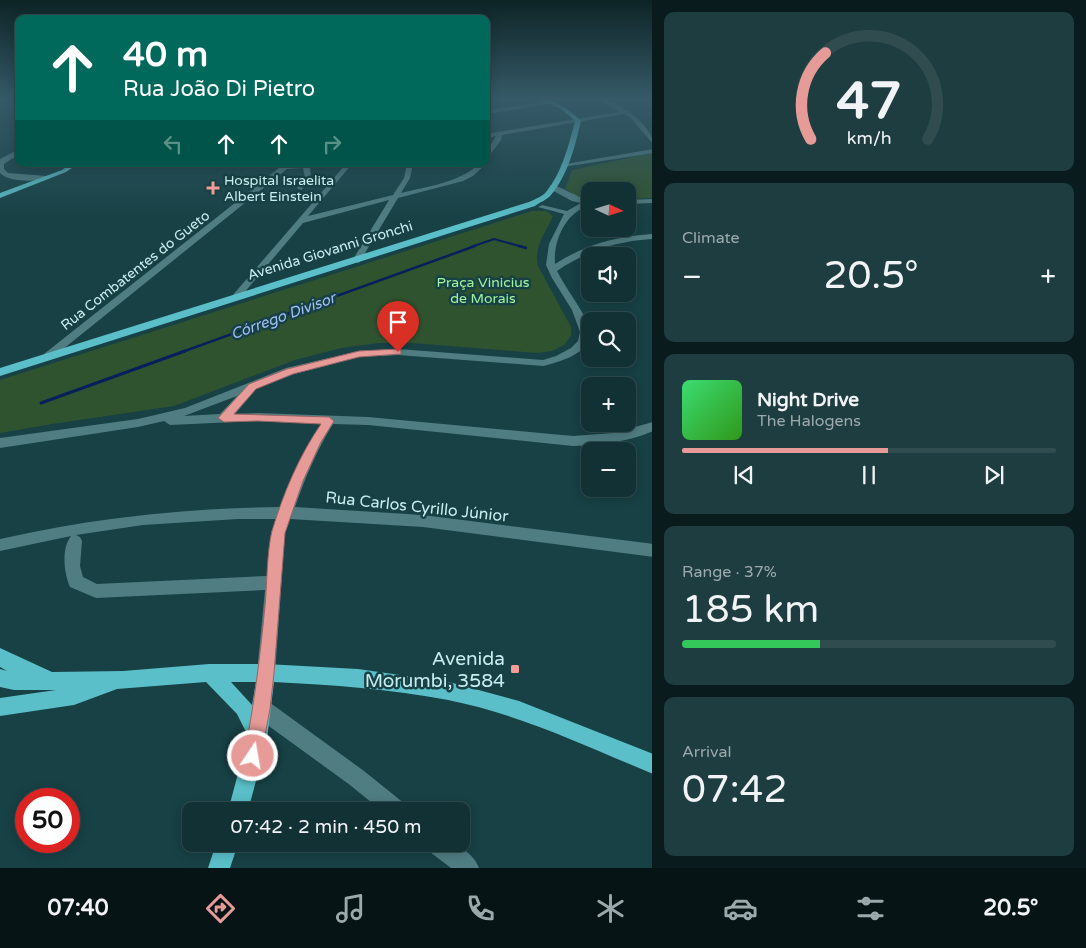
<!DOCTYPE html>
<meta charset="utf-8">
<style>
:root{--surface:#113134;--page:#1e3d40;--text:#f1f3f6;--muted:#9ca9ac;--line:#304c4f;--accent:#e69b98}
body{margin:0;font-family:"Varela Round",sans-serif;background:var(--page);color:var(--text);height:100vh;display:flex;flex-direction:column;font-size:19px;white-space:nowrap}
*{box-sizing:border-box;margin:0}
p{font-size:16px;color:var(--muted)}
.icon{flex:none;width:28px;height:28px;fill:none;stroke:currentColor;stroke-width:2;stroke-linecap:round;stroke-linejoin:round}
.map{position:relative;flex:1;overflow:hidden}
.details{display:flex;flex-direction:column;gap:12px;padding:12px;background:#091b1d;width:434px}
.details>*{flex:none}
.top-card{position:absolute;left:15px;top:15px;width:475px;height:152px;border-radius:10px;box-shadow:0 2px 12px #0003,0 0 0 1px var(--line);background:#00695c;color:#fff;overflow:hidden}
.needle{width:32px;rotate:94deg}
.fabs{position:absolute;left:581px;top:182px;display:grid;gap:10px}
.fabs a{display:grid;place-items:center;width:55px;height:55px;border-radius:10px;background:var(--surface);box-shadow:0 2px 12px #0003,0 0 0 1px var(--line);font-size:25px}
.speed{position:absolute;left:15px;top:788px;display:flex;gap:10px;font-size:25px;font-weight:700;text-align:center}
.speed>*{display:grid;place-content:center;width:65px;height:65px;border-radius:50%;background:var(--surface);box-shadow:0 2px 12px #0003,0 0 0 1px var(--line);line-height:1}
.speed .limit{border:8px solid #d22;background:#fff;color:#111}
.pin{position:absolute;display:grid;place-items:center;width:42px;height:42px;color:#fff;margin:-51px -21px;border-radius:50% 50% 50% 0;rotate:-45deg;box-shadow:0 0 5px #0007}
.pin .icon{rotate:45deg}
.me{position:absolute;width:55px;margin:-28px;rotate:12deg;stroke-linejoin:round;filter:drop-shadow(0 0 4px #0008)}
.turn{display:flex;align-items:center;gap:18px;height:105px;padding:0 25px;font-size:22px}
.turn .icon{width:65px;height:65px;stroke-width:2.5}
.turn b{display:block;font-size:35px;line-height:42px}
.lanes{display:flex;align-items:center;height:48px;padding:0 25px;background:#0003;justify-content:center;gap:25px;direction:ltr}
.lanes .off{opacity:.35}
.big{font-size:38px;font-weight:600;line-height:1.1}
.details .tile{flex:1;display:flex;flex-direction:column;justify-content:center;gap:8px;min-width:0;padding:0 18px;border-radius:10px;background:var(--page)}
.details .dial{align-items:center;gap:0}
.dial svg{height:130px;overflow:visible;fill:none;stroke:var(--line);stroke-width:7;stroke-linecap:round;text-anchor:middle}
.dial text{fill:var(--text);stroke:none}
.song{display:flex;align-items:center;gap:15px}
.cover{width:60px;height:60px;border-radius:8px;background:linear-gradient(135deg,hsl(140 70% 55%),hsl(110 70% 35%))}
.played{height:5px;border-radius:2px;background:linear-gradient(90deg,var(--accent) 55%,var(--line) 55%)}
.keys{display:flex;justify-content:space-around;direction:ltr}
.heat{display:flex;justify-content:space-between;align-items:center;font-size:28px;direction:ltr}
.charge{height:8px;border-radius:4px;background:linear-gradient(90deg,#34c759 37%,var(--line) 0)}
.trip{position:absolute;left:182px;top:802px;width:288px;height:50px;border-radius:10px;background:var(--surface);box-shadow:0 2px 12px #0003,0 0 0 1px var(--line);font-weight:600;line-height:50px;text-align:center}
.dock{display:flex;height:80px;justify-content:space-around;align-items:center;background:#071415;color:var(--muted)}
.dock .icon{width:35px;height:35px}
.dock .active{color:var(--accent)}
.dock b{font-size:22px;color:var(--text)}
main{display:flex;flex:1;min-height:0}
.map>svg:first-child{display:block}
.green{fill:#30532f}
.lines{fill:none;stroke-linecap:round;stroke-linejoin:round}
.stream-far2{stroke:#07205c;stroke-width:2}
.stream-far1{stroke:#07205c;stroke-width:2.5}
.stream{stroke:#07205c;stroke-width:3}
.minor{fill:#507d82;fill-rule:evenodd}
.major{fill:#5abfc8;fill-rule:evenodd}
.route{fill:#e69b98;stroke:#966563}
.poi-dot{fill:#f59b96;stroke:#174145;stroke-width:2}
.labels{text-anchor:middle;stroke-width:5;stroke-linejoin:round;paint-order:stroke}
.far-poi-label{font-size:14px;fill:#c8edf0;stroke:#174145;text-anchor:start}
.far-street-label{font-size:14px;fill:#c8edf0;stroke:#174145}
.far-park-label{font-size:14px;fill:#a0f39d;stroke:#174145}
.far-water-label{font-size:15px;font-style:italic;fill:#a4c0f8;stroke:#174145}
.street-label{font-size:16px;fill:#c8edf0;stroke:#174145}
.near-poi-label{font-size:19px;fill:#c8edf0;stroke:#174145;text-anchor:end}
</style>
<main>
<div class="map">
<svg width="653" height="868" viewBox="0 0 653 868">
<rect width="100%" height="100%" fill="#174145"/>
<g class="green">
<polygon points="652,153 652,198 628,199 628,191 590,191 589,200 580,198 565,189 572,170"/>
<path d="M532,211h14l7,5c-7,16 -20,32 -15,50l33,61v9l-7,9 -12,6 -15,2 -126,-10h-32l-38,5 -46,12 -121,46 -122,18 -52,9v-53z"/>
</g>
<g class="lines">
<polyline class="stream-far2" points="471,247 494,239 523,247"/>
<g class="stream-far1">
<polyline points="519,246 526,248"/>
<polyline points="182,352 475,246"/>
</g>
<polyline class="stream" points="41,403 185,351"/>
<g class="minor">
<path d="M598,99c18,0 55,26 55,45l-22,-26 -7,-4 -122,21 -1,5 -15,20v-7l10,-17 -10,2v-4l133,-22z"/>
<polygon points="551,101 549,104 486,114 486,110"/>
<path d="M19,149v5l-15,10v5l4,4 39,3 3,2 -1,1c-13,2 -39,4 -49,-6v-14z"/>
<polygon points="653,149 653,153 563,167 560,165"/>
<polygon points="264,164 329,164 310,167 311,180 301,190 297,188 305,178 303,168 287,169 52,358 44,358 43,356 44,354 279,168"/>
<path d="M346,164h6l-44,52 85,-21 11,-17 3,-14h6l-3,14 -9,15c28,-7 57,-10 78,-29h7l-13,12 -10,5 -65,17 -39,65 -7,-2 37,-61 -86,23 -65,77h-6v-4z"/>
<path d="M550,185c9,0 29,13 40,16v4c-24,7 -37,35 -35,59 29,-19 63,-28 98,-30v5c-36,2 -67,12 -96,32 24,46 66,75 -14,95l-145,-11 -39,2 -65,17 -37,14 -22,26 23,-1 110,4 205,19 40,-3 40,-11v9c-26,11 -53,14 -80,15l-205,-21 -35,-1c-16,26 -28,54 -38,83l128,8 230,29v13l-230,-30 -133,-8 -5,14 -10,140 -3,6 -6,3 -6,-3 -3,-6 8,-83 -169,8 -26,-11c-6,-14 -9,-38 1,-51l-71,15v-12c93,-21 185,-31 280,-32 11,-29 24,-58 41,-83l-63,-3 -88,4 -6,-4 -26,6 -138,21v-10l138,-19 47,-11 101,-40 73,-17 39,-2 145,11 13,-4 15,-8 7,-7 2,-9 -8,-22 -20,-32 -6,-13 3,-21 15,-30 -26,-7 4,-2 25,6 14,-8 -9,-2 -22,-12zM237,396l-17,18 -36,2zM238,519h38l-5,14 -4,43 -170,8 -14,-7 -3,-11 2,-25 -2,-4 -4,-2 67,-10z"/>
<polygon points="653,199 653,203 628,204 628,200"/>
<polygon points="262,700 269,702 364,771 405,804 408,811 382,811 350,785 255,716 253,709 255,702"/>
<path d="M427,844c22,-1 42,1 52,24h-28l-21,-16z"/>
</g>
<g class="major">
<path d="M536,99c18,0 33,10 45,22 -6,25 -13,54 -30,74 -4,5 -11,7 -16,11l-535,170v-8l529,-166c6,-3 13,-5 17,-10 16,-19 23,-48 29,-71l-15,-13z"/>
<polygon points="71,164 78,164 66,172 0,198 0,193 62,170"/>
<path d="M0,648l52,24 71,-1 86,-7h57l92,5 91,13 70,19 134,53v20c-67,-28 -134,-60 -205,-74 -58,-11 -116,-15 -174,-18l-7,57 -19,72h-20l20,-75 -11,-22 -31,-32 -89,7 -43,16 -74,11v-18l56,-8h-42l-14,-3v-18l7,2 -7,-4zM231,682h25l-4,23z"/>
<polygon points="216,844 238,844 230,868 208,868"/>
</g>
</g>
<linearGradient id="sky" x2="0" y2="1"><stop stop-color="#0d2426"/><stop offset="0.45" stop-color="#365a68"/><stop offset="1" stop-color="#365a68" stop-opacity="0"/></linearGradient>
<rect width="653" height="220" fill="url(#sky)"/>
<path class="route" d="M398,349l3,1v4l-42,3 -66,17 -37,15 -22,25 95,3 5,4 -13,21 -18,39 -18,52 -11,140 -4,36 -9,47 -2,7 -6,2 -7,-2 -2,-7c10,-50 16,-99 21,-150 2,-21 2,-56 7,-75 11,-37 27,-75 49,-107l-63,-3 -34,1 -6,-4 31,-34 38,-15 72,-18z"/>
<g class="poi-dot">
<path d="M210.5 180.5h5v5h5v5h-5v5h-5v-5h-5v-5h5z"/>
<rect x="510" y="664" width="10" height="10" rx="2.5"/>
</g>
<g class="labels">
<g class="far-poi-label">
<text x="224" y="185">Hospital Israelita<tspan x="224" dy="16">Albert Einstein</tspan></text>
</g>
<g class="far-street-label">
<text transform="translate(330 250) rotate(-17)" y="5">Avenida Giovanni Gronchi</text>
<text transform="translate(135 270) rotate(-38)" y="5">Rua Combatentes do Gueto</text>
</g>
<g class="far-park-label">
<text x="483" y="287">Praça Vinicius<tspan x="483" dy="16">de Morais</tspan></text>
</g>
<g class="far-water-label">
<text transform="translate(283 316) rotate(-20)" y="5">Córrego Divisor</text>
</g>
<g class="street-label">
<text transform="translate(417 506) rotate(6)" y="6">Rua Carlos Cyrillo Júnior</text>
</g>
<g class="near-poi-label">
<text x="505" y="665">Avenida<tspan x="505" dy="22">Morumbi, 3584</tspan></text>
</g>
</g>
</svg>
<div class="fabs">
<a><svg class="needle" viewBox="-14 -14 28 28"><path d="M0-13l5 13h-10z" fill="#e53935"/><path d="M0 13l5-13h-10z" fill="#9ca9ac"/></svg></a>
<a><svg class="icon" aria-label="sound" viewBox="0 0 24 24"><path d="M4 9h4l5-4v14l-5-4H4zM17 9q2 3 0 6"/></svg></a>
<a><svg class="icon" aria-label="search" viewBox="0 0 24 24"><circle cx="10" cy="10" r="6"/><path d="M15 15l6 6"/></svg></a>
<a>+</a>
<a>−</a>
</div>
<div class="speed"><div class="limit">50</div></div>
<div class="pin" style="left:398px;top:352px;background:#d93025"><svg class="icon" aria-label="arrive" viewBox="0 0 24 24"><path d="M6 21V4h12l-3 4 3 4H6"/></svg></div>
<svg class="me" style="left:253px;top:756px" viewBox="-20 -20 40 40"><circle r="17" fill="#e69b98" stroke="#fff" stroke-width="3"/><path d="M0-11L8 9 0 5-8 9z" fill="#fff"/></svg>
<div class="trip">07:42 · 2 min · 450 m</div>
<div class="top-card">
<div class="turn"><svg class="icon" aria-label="ahead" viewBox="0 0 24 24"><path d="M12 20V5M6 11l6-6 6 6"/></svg><div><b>40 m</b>Rua João Di Pietro</div></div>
<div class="lanes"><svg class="icon off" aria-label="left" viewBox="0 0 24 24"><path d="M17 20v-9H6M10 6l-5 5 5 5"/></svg><svg class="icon" aria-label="ahead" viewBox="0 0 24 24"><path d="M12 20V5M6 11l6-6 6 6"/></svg><svg class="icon" aria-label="ahead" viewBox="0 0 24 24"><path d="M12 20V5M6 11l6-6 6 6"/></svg><svg class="icon off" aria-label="right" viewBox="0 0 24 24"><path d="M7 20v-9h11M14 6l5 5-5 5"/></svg></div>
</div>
</div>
<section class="details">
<div class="tile dial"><svg viewBox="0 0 100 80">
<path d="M14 69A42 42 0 1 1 86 69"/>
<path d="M14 69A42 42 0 0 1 23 16" stroke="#e69b98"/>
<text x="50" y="56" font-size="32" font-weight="700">47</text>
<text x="50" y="72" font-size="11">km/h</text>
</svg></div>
<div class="tile"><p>Climate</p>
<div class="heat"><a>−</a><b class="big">20.5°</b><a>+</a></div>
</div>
<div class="tile">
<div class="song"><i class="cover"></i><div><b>Night Drive</b><p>The Halogens</p></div></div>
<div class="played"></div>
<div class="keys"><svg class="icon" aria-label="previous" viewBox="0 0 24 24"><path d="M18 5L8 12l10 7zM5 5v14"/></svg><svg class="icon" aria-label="pause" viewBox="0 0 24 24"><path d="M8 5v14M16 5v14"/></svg><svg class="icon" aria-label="next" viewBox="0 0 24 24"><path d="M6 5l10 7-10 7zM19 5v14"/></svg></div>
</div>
<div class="tile"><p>Range · 37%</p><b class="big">185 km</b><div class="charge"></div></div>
<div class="tile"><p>Arrival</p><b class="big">07:42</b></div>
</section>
</main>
<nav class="dock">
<b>07:40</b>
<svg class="icon active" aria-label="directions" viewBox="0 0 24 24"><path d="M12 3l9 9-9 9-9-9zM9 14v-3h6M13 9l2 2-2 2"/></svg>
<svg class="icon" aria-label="music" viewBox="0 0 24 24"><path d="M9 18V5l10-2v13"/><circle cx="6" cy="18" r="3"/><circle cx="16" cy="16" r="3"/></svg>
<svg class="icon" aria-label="phone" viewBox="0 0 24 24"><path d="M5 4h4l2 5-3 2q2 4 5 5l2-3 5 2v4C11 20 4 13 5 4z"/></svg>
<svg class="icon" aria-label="climate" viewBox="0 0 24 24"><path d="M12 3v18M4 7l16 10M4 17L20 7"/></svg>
<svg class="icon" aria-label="car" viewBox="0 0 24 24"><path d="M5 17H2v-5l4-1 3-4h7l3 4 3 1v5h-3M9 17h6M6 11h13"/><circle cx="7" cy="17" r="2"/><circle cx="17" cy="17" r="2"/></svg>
<svg class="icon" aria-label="filters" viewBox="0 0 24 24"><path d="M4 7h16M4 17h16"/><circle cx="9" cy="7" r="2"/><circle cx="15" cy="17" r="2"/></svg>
<b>20.5°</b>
</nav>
